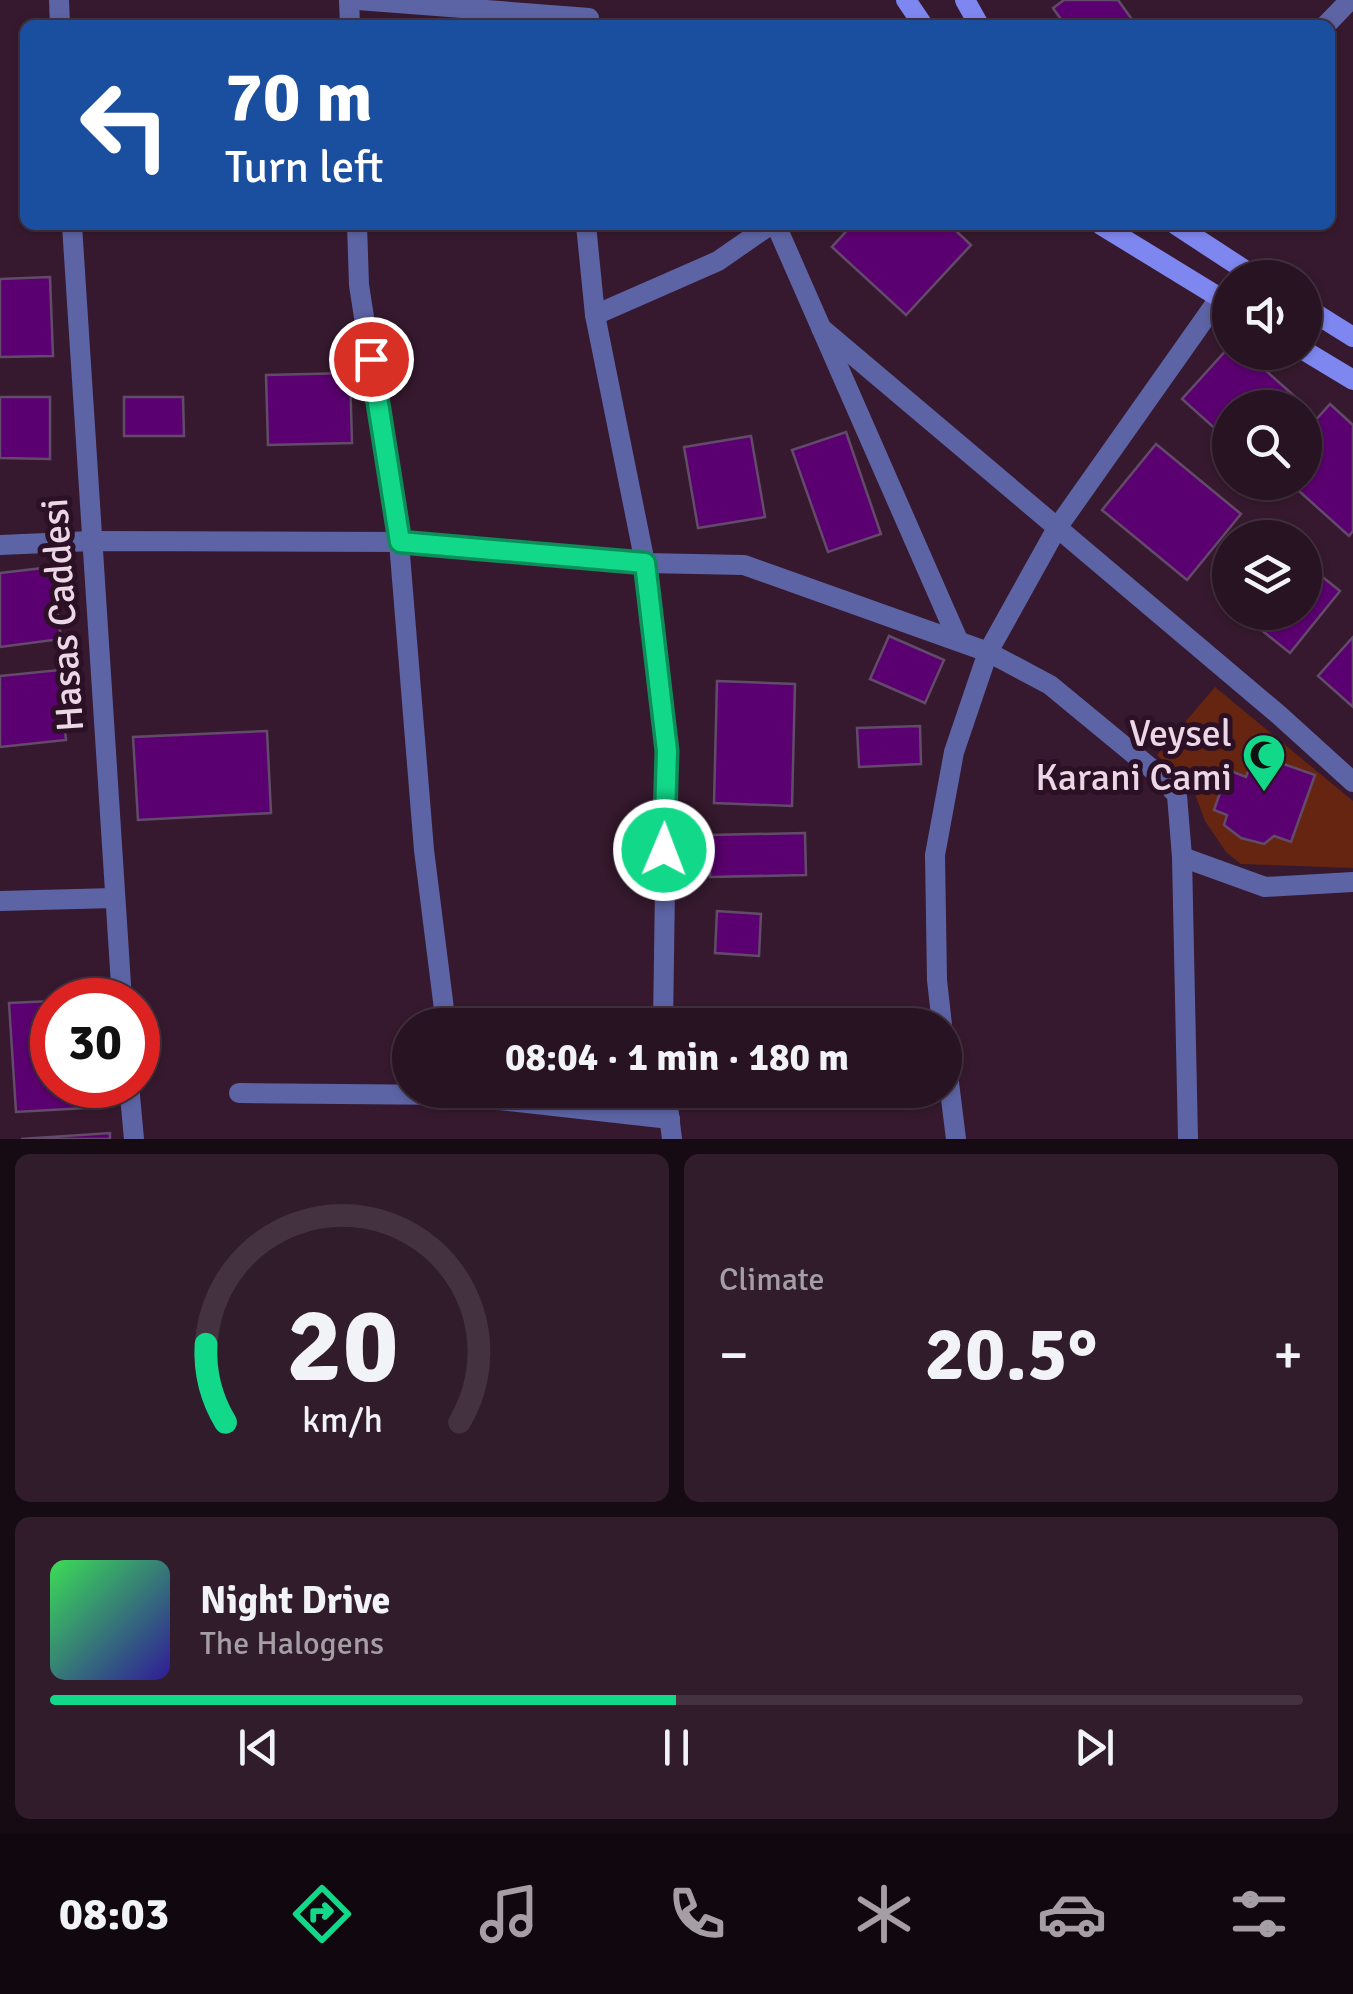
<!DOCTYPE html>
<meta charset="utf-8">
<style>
:root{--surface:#281322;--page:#301c2a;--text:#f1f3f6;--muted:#a59ea5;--line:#443240;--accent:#12d98a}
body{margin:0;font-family:Signika,sans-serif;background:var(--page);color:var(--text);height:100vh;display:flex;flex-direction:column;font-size:38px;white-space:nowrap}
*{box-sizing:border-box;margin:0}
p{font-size:32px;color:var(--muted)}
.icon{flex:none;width:55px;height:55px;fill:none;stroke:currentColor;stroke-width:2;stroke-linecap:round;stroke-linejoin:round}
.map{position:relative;height:1139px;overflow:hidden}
.side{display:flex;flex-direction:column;gap:15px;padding:15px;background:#160a13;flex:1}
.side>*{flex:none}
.banner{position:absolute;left:20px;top:20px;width:1315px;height:210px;border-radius:15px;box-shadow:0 2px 8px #0004,0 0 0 2px var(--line);background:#1a4fa0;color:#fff;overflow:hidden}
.fabs{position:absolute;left:1212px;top:260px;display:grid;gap:20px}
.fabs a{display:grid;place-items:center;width:110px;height:110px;border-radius:50%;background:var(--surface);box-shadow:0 2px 8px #0004,0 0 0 2px var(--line);font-size:50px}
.speed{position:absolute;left:30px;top:978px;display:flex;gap:20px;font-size:50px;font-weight:700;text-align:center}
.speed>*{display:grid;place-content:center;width:130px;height:130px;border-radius:50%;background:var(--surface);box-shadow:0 2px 8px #0004,0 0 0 2px var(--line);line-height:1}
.speed .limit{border:15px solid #d22;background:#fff;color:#111}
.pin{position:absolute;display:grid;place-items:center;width:85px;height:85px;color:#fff;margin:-42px;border:5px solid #fff;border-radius:50%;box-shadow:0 2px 10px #0007}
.me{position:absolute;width:110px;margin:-55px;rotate:1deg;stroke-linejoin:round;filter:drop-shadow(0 0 8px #0008)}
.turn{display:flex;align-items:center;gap:35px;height:210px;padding:0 40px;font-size:45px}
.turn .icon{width:130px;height:130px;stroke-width:2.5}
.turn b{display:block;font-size:70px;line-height:85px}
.big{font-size:75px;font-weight:700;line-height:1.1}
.side .widget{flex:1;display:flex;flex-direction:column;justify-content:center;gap:15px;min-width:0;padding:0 35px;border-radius:15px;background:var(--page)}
.side .dial{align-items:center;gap:0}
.dial svg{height:260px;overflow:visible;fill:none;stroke:var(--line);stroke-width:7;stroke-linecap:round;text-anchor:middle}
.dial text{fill:var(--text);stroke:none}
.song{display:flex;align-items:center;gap:30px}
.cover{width:120px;height:120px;border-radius:15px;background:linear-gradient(135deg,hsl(130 70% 55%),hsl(250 70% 35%))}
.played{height:10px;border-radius:5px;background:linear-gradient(90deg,var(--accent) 50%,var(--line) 50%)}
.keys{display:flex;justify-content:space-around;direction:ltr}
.heat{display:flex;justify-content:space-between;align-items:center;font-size:55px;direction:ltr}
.side .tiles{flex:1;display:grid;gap:15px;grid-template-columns:1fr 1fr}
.widget:last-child{grid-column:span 2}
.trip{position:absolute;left:392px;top:1008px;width:570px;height:100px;border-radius:50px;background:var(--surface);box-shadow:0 2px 8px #0004,0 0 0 2px var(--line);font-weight:700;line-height:100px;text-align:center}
.dock{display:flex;height:160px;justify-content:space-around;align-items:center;background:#10080e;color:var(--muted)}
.dock .icon{width:70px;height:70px}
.dock .current{color:var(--accent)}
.dock b{font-size:45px;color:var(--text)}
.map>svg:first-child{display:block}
.green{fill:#652510}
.building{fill:#5b0070;stroke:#624b69;stroke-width:2.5}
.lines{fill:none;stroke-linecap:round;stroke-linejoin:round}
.minor{stroke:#5d64a5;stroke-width:20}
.secondary{stroke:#7e86ef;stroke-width:20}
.route-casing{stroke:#0c8d5a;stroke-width:25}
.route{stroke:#12d98a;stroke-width:18}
.labels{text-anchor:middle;stroke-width:10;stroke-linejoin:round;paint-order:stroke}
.street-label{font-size:38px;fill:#ebd7e5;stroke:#2c1025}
.poi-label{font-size:38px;fill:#ebd7e5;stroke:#2c1025;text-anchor:end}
</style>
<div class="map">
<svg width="1353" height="1139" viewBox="0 0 1353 1139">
<rect width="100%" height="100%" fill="#36192e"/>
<polygon class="green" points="1215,687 1353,801 1353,868 1241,864 1226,852 1205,821 1194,791 1157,755"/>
<g class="building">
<polygon points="1064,0 1118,0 1136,25 1065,25 1053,8"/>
<polygon points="852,225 950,225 971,245 906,315 832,247"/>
<polygon points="50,277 53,356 0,357 0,279"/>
<polygon points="1230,346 1230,352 1245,352 1301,402 1296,408 1230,408 1230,442 1182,399"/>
<polygon points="350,373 352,443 268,445 266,375"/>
<polygon points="0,397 50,397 50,459 0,458"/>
<polygon points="124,397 183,397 184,436 124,436"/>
<polygon points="1330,404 1353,425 1353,531 1349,536 1289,482 1305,482 1305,432"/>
<polygon points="846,432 881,534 828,552 792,450"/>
<polygon points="751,436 765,517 698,528 684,447"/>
<polygon points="1156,444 1241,514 1187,580 1102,510"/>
<polygon points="1305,563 1340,591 1290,653 1239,612 1305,612"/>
<polygon points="52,567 61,639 0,647 0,573"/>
<polygon points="1230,577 1230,605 1216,594"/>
<polygon points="889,636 944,660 925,703 870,679"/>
<polygon points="1353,637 1353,707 1318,676"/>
<polygon points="59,670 66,740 0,747 0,676"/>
<polygon points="717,681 795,684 792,806 714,803"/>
<polygon points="920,726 921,764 859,767 857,728"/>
<polygon points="267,731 271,813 138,820 133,737"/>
<polygon points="1255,754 1315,775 1291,842 1274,836 1264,844 1241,838 1224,825 1227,815 1214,810 1228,770 1246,777"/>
<polygon points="805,833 806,875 710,877 710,835"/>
<polygon points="717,911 761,914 759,956 715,953"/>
<polygon points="52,1001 52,1085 101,1085 103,1107 16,1112 9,1003"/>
<polygon points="110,1133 110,1139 21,1139"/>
</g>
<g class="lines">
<g class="minor">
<polyline points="59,0 60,25"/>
<polyline points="349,0 350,25"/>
<polyline points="358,0 589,18"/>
<polyline points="1326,25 1350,0"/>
<polyline points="72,225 122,1000"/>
<polyline points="357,225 359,285 399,542 424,850 446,1025"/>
<polyline points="586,225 595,315 645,563 667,751 663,1025"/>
<polyline points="776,225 958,640"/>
<polyline points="595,315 718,261 770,225"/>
<polyline points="821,328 1279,715 1353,782"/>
<polyline points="0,545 92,541 399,542 645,563 744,565 988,652 1050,685 1158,774 1177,795 1182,857"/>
<polyline points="0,901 115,898"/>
<polyline points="942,1025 937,980 935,855 954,752 988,652 1057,528 1220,297"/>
<polyline points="945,1050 956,1139"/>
<polyline points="129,1085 134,1139"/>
<polyline points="666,1090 672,1139"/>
<polyline points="239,1093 454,1095 670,1119"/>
<polyline points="1188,1139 1182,857 1265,887 1353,882"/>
</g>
<g class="secondary">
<polyline points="906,0 923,25"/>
<polyline points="965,0 979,25"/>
<polyline points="1101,225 1230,304"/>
<polyline points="1176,225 1257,278"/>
<polyline points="1305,307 1353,337"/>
<polyline points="1305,351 1353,380"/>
</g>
</g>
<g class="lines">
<g class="route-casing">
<polyline id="route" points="371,359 400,542 645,563 667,751 664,850"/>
</g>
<use href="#route" class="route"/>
</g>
<defs>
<g id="mosque-pin" transform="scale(2.25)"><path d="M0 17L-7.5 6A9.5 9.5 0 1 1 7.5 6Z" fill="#12d98a" stroke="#2c1025"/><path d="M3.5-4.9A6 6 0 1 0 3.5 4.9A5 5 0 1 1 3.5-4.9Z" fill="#111"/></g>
</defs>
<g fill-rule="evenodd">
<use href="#mosque-pin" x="1264" y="755"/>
</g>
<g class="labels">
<g class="street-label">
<text transform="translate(62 615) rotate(-94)" y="13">Hasas Caddesi</text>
</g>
<g class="poi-label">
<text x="1232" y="746">Veysel<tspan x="1232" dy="44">Karani Cami</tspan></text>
</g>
</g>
</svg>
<div class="fabs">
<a><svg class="icon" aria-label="sound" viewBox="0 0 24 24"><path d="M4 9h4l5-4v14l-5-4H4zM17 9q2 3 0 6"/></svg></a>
<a><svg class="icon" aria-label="search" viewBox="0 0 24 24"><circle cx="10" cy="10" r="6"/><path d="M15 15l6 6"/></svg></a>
<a><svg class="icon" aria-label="layers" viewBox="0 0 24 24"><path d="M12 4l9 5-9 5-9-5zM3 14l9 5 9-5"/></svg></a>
</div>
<div class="speed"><div class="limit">30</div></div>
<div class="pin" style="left:371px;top:359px;background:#d93025"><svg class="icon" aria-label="arrive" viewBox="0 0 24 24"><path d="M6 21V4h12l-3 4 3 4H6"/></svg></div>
<svg class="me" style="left:664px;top:850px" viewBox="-20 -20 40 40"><circle r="17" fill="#12d98a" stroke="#fff" stroke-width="3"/><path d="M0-11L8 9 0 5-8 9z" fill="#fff"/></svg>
<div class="trip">08:04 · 1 min · 180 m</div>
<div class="banner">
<div class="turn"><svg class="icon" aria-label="left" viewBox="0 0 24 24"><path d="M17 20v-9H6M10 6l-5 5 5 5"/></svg><div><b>70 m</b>Turn left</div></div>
</div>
</div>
<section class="side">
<div class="tiles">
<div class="widget dial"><svg viewBox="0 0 100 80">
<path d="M14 69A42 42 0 1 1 86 69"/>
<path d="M14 69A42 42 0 0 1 8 45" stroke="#12d98a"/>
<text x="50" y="56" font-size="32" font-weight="700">20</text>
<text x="50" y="72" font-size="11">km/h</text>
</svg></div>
<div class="widget"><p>Climate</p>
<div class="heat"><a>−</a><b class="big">20.5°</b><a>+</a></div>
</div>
<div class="widget">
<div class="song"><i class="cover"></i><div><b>Night Drive</b><p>The Halogens</p></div></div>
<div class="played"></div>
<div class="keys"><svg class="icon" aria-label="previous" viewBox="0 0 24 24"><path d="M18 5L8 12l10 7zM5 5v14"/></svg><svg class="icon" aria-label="pause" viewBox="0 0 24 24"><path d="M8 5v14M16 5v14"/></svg><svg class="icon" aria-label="next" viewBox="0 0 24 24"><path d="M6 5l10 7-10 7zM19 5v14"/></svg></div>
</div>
</div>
</section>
<nav class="dock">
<b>08:03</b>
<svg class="icon current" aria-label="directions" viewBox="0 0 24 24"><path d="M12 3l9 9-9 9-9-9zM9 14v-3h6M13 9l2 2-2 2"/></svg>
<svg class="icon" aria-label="music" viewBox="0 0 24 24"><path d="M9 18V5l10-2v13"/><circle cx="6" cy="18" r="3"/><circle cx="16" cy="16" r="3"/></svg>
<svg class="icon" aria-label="phone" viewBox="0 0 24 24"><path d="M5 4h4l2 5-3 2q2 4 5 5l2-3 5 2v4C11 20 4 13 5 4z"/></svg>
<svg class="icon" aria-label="climate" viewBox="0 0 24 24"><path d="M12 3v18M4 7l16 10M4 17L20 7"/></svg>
<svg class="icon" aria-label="car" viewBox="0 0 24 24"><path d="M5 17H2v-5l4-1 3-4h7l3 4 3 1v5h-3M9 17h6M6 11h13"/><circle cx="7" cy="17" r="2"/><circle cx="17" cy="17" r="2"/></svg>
<svg class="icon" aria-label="filters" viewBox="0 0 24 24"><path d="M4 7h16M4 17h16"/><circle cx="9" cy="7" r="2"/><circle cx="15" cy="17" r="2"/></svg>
</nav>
